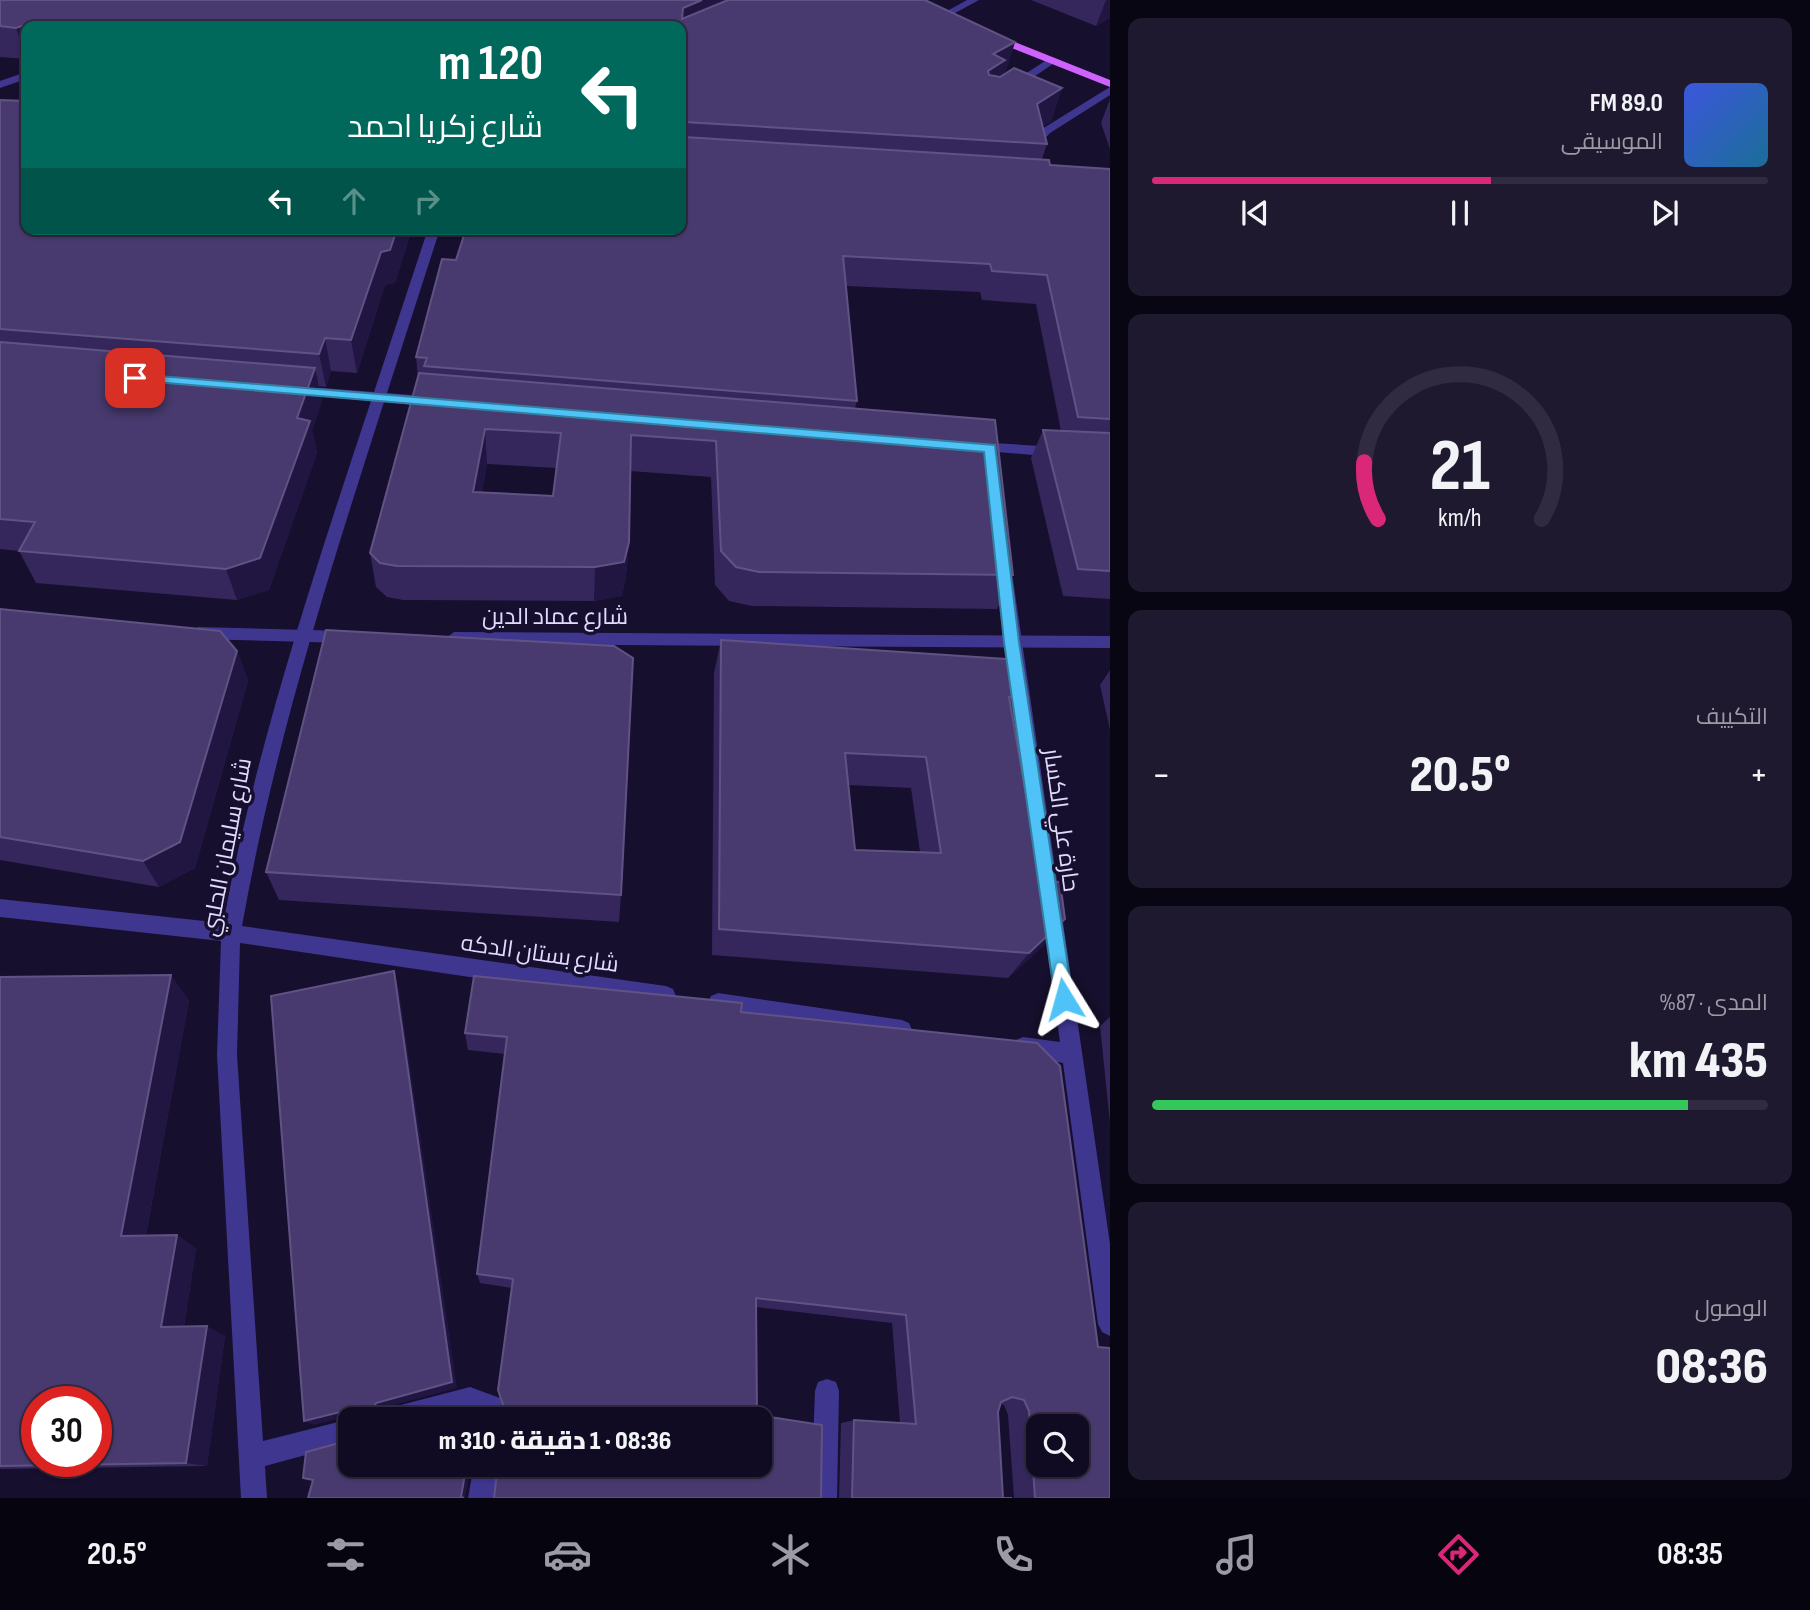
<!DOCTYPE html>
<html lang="ar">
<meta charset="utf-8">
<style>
:root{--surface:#100b22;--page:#1e192f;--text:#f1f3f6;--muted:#9c9ba5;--line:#302b40;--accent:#db2777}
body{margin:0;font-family:"Sofia Sans Condensed",Cairo,sans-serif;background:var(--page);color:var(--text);direction:rtl;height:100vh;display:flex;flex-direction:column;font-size:26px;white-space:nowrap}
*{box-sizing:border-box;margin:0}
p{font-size:23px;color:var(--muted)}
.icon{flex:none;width:38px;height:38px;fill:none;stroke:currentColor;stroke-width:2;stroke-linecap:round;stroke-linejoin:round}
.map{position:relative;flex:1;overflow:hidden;direction:ltr}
.details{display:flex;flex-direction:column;gap:18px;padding:18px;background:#090613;width:700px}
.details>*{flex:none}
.top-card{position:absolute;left:21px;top:21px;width:665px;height:214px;border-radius:14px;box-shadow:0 2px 5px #0004,0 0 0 2px var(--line);direction:rtl;background:#00695c;color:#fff;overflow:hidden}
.tools{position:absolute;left:1026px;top:1414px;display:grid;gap:14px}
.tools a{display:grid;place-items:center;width:63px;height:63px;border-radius:14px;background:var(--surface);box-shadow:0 2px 5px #0004,0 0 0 2px var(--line);font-size:35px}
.speed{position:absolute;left:21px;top:1386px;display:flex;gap:14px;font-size:35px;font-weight:700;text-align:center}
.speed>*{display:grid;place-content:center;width:91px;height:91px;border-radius:50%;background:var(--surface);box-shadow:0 2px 5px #0004,0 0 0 2px var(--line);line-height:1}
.speed .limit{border:10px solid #d22;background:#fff;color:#111}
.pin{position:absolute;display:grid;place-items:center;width:60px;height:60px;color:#fff;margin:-30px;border-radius:14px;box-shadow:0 4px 10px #0006}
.me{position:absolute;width:77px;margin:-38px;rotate:352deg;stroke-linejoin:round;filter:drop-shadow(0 0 5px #0008)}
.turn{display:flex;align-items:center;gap:24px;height:147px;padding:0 28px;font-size:32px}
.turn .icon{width:91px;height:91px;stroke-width:2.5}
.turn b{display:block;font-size:49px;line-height:60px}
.lanes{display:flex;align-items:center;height:66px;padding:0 28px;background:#0003;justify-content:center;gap:35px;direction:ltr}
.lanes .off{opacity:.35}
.big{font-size:52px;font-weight:800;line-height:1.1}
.details .card{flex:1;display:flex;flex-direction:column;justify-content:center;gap:10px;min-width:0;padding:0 24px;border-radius:14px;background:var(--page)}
.details .dial{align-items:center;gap:0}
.dial svg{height:182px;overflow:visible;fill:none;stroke:var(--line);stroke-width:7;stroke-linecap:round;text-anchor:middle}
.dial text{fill:var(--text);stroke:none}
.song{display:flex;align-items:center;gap:21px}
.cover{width:84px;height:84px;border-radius:10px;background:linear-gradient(135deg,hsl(230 70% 55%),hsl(200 70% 35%))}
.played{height:7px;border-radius:4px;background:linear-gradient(90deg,var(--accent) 55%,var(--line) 55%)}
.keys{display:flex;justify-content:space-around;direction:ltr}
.heat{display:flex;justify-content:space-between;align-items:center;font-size:38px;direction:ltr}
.charge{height:10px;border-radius:5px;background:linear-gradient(90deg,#34c759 87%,var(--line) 0)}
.trip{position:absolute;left:338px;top:1407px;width:434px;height:70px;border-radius:14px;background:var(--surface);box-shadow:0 2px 5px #0004,0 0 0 2px var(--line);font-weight:800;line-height:70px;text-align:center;direction:rtl}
.dock{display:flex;height:112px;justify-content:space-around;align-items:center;background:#06040e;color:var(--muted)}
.dock .icon{width:49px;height:49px}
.dock .on{color:var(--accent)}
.dock b{font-size:32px;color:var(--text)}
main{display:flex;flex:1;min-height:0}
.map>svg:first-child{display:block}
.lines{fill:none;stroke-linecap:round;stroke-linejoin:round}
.service{fill:#3f3690;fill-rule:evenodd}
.minor{fill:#3f3690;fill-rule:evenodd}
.tertiary{fill:#3f3690;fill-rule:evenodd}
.primary{fill:#cf62ff;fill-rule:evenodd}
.wall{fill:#35275c;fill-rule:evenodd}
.shaded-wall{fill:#211542}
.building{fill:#483a6e;stroke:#605384;stroke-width:2;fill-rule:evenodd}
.route{fill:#4fc3f7;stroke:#337fa1;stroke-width:2}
.labels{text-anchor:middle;stroke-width:7;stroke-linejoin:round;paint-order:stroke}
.street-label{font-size:23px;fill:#e2dbff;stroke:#160f2d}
</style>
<main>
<section class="details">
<div class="card">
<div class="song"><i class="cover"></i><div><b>89.0 FM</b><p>الموسيقى</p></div></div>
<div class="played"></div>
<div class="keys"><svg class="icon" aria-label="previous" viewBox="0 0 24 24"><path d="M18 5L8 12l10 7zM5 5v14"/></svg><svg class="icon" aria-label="pause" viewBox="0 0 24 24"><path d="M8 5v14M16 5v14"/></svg><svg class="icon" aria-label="next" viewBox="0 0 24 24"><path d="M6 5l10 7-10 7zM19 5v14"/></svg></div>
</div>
<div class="card dial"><svg viewBox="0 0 100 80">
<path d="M14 69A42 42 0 1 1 86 69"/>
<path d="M14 69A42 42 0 0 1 8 44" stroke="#db2777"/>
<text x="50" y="56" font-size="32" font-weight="700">21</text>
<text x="50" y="72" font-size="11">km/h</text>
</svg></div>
<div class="card"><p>التكييف</p>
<div class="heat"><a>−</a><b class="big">20.5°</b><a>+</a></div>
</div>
<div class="card"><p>المدى · 87%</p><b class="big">435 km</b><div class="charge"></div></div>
<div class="card"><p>الوصول</p><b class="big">08:36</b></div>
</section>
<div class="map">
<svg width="1110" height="1498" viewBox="0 0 1110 1498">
<rect width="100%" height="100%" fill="#160f2d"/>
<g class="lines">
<g class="service">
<polygon points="967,0 979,0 946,18 938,16"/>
<polygon points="1048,59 1057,61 1015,90 1007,90 1007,86"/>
</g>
<g class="minor">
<polygon points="26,72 26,79 0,88 0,81"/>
<polygon points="1110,87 1110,95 1050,133 1041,143 1038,154 1030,154 1029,142 1042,129"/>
<path d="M428,229h12l-53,164 49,4 7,5 -7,5 -52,-5c-56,175 -110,343 -142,524l424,60 7,3 3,7 -3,7 -7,3 -426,-63 -3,112 26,386 87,-22h1l-1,24 -85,23 2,32h-26l-24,-443 4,-114 -221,-24v-18l223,24c34,-179 91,-350 148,-522l-74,-7 -7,-4 7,-4 77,6z"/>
<polygon points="977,442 1057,447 1064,452 1057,457 972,450 970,447"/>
<polygon points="1003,560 1011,566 1110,1244 1110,1336 1102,1332 1098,1324 1063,1063 1016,1054 1013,1047 1016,1040 1023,1037 1060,1042 995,566"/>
<polygon points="718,993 902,1020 909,1023 912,1030 909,1037 902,1040 718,1013 711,1010 708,1003 711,996"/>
<polygon points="827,1379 836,1382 839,1391 837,1498 811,1498 815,1391 818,1382"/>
<polygon points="470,1387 500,1398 506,1419 482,1419 481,1415 470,1411 439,1419 381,1419 384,1410 393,1407"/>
<polygon points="474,1465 498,1465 494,1498 468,1498"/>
</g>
<g class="tertiary">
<polygon points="198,627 345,631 353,637 345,643 198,639 190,633"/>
<polygon points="454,632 1110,636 1110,648 454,644 446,638"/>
</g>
<polygon class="primary" points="989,35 997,35 1110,80 1110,87 989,39"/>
</g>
<g class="wall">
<path d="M0,0h925l90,42 -10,31 -5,4 14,-9 48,20 -11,33 -8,5 4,18 -5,15 7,1 1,5 60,4v430l-47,-3 -32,-138 12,-28 18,1 -25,-127 -54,-4 -2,-8 -134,-6 11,115 -2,7 140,12 18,155 -16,34 -245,-3 -23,-5 -14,-16 -4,-108 -81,-6 -1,71 -3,34 -4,20 -28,5 -191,-1 -16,-3 -11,-10 -6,-34 48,-175 -2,-21 26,-98 14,1 10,-31h215v-62l3,-31h-3v-110h-655v33l-26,-2zM487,464l69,4 -3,28 -71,-4z"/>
<polygon points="1031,0 1110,0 1110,18 1096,26"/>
<polygon points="1110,99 1110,149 1101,123"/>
<polygon points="0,100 26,229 411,229 411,232 395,283 385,285 357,373 331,371 326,387 319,386 322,401 312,430 317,453 269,590 237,600 36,583 19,551 0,549"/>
<polygon points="0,609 237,651 248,681 195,868 159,887 0,860"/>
<path d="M721,640l307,58 -14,25 29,223 -35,32 -296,-23 2,-282zM848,785l63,3 9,64 -65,-2z"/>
<polygon points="1110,670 1110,730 1100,685"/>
<polygon points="266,872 621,895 619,922 279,900"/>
<polygon points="0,977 189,1000 146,1235 177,1235 196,1249 184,1326 225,1336 207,1466 0,1469"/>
<polygon points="741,1012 1110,1498 1014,1498 1008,1415 1004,1405 1001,1404 998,1412 1003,1498 1012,1498 839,1498 841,1423 854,1420 900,1423 892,1323 756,1307 494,1498 504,1418 506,1414 512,1288 480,1283 477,1274 505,1054 468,1050 465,1033"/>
<polygon points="1110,1017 1110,1123 1100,1026"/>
</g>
<g class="shaded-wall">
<polygon points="702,0 742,0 681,39 683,8"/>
<polygon points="1106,0 1110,0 1110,18 1096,26"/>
<polygon points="33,22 35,26 26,26 26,56 16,28"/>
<polygon points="1015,42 1005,73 1000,76 995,92 979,103 993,54"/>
<polygon points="1062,88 1051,121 1026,137 1037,104"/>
<polygon points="397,229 411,229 411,232 395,283 385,285 357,373 351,340 381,252"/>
<polygon points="325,338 331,371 326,387 319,354"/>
<polygon points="315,368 322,401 312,430 317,453 269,590 237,600 226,569 297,418"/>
<polygon points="485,429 487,464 476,527 473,492"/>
<polygon points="629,542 626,576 622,596 594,601 595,567"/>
<polygon points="237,651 248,681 195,868 159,887 143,861"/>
<polygon points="1065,919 1043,946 1008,978 1029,953"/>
<polygon points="394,971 399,990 457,1388 383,1408 379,1418 373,1418 371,1414"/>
<polygon points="171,975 189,1000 143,1250 121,1236"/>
<polygon points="177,1235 196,1249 182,1337 161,1327"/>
<polygon points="207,1326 225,1336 207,1466 186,1463"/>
<polygon points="340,1412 349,1416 314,1425 304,1421"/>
<polygon points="464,1465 468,1465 469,1476 465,1498 467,1498 461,1497"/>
</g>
<g class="building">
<polygon points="0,0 702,0 683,8 682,19 728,0 925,0 1015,42 993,54 1005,60 988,71 989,75 1000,77 1014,68 1062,88 1037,104 1047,144 685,122 687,103 681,103 681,26 599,26 602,23 594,26 35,26 33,22 16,28 0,26"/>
<polygon points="0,100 26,101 26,229 397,229 390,250 381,252 351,340 325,338 319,354 0,329"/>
<polygon points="684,137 1049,160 1050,165 1110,169 1110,419 1078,417 1047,275 992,271 990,264 843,256 857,401 424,366 427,358 416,357 442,259 456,260 466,229 681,229 681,167 682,167"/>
<polygon points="0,342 315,368 297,418 310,421 260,558 226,569 19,551 35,522 0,519"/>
<path d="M419,373l576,47 18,155 -254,-3 -23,-5 -15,-16 -5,-110 -85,-6 -2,107 -5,20 -29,5 -198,-1 -17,-3 -10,-10zM485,429l76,4 -8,63 -80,-4z"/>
<polygon points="1043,430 1110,433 1110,571 1078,569"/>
<polygon points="0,609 220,631 237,651 180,842 143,861 0,837"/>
<polygon points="326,630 614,646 633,658 621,895 266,872"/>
<path d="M721,640l300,20 7,38 -19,-1 32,184 19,1 5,37 -36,34 -310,-24zM845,753l81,4 15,96 -86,-3z"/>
<polygon points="394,971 452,1382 376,1403 371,1414 373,1418 434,1418 457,1412 458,1419 350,1419 350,1465 464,1465 465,1474 461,1497 464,1498 308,1498 313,1480 303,1478 306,1452 343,1442 345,1415 340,1412 304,1421 271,996"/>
<path d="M171,975l-50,261 56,-1 -16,92 46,-1 -21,137 -186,3v-489zM37,1402h59v59h-59z"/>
<path d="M474,976l268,27 -1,9 296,31 23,23 38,281 12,1v150h-75l-6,-87 -5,-11 -12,-3 -11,5 -3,10 5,86h9h-160l2,-78 62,4 -10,-109 -150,-17 1,117 65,10 -1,73h-328h1l4,-33h262v-46h-266v-1h10l2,-4 -8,-24 15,-111 -36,-5 30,-237 -42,-4zM1038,1426h38v39h-38z"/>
</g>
<polygon class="route" points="135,374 995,445 1019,642 1073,999 1070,1006 1064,1008 1058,1006 1055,999 1004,642 984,452 131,380 129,378"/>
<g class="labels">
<g class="street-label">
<text x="555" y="624">شارع عماد الدين</text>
<text transform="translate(1062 820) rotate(82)" y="8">حارة علي الكسار</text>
<text transform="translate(226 847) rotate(-79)" y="8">شارع سليمان الحلبي</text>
<text transform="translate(540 953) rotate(8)" y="8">شارع بستان الدكه</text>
</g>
</g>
</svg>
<div class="tools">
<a><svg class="icon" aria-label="search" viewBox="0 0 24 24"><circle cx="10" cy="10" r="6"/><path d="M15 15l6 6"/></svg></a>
</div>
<div class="speed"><div class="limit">30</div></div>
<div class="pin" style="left:135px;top:378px;background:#d93025"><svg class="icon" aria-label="arrive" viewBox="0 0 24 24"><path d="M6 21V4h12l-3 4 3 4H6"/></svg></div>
<svg class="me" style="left:1064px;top:999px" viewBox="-20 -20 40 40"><path d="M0-17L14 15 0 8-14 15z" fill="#4fc3f7" stroke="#fff" stroke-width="4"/></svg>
<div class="trip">08:36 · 1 دقيقة · 310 m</div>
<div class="top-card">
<div class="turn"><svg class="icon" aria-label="left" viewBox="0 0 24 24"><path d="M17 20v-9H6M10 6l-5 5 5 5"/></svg><div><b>120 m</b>شارع زكريا احمد</div></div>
<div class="lanes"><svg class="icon" aria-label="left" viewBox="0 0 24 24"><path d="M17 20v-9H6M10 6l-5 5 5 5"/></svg><svg class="icon off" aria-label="ahead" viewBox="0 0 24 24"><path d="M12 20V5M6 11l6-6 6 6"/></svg><svg class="icon off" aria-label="right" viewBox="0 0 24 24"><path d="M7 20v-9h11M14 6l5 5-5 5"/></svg></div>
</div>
</div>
</main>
<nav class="dock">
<b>08:35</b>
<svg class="icon on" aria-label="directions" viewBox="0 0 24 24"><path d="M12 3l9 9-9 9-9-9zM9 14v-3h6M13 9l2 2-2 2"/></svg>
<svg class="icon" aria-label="music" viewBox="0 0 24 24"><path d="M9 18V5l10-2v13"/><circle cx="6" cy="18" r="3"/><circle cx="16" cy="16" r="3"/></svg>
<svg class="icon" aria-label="phone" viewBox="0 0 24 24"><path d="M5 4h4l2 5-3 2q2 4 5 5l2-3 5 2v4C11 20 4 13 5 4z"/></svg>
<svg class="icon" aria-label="climate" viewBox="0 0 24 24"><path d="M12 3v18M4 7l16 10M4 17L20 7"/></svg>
<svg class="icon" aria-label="car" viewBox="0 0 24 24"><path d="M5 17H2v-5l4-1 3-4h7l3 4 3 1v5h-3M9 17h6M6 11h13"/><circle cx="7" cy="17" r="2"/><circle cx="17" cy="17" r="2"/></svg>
<svg class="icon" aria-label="filters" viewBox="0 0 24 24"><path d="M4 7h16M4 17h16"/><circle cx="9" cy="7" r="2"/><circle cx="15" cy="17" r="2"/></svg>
<b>20.5°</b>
</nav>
